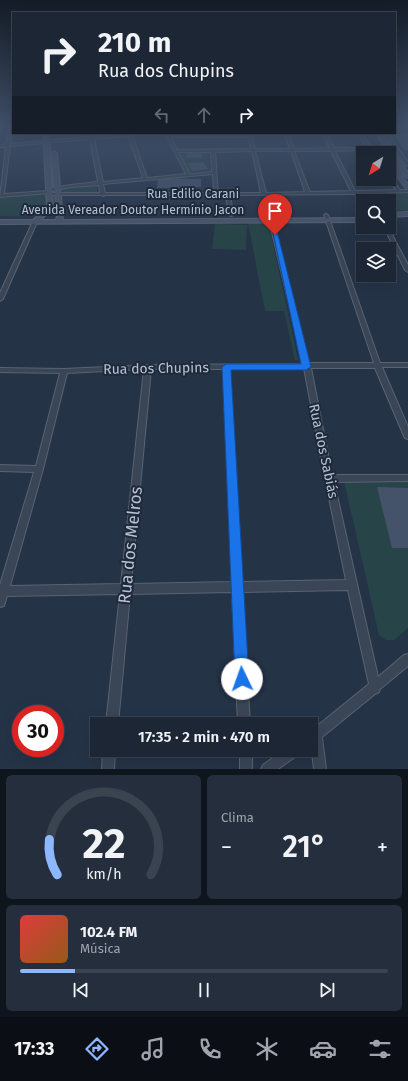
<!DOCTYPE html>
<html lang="pt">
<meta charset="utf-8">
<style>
:root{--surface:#1c2635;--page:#252e3d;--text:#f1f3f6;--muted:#a0a5ad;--line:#3a4350;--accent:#8db8ff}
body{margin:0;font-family:"Fira Sans",sans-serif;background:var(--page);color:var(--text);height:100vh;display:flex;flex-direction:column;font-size:15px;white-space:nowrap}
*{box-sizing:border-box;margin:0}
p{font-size:13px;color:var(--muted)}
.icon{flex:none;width:22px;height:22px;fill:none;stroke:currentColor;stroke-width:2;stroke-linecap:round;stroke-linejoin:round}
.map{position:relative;height:769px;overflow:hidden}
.side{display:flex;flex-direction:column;gap:6px;padding:6px;background:#0f151d;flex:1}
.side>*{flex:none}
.guide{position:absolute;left:12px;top:12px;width:384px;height:122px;border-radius:0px;box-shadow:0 4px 16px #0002,0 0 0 1px var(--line);background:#1c2635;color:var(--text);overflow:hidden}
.needle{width:26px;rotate:218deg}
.fabs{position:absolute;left:356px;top:146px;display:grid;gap:8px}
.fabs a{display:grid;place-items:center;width:40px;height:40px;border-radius:0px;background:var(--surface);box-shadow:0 4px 16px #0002,0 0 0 1px var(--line);font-size:20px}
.speed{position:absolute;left:12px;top:705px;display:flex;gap:8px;font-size:20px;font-weight:700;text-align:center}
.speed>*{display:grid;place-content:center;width:52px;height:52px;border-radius:50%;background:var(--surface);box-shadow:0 4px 16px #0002,0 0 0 1px var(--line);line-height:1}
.speed .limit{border:6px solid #d22;background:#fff;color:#111}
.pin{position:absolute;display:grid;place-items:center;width:34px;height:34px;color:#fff;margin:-41px -17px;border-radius:50% 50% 50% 0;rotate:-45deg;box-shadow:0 0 4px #0007}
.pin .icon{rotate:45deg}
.me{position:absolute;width:44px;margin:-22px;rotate:357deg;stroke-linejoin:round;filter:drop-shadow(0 0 3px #0008)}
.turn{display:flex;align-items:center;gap:14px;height:84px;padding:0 20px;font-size:18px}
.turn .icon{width:52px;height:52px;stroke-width:2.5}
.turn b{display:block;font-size:28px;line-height:34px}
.lanes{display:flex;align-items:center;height:38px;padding:0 20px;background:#0003;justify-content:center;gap:20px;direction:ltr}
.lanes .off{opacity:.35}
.big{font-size:30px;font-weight:600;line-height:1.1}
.side .card{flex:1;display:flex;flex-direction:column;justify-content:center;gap:6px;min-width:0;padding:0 14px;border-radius:6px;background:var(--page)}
.side .dial{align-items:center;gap:0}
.dial svg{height:104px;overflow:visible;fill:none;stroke:var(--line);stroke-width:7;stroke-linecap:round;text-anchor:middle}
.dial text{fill:var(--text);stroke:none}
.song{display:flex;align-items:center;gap:12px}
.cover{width:48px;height:48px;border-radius:6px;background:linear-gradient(135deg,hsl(0 70% 55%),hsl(30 70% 35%))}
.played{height:4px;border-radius:2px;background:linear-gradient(90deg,var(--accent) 15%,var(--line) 15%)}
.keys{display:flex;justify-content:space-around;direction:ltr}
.heat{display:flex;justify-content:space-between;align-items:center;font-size:22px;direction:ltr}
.side .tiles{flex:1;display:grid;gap:6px;grid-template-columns:1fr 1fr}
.card:last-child{grid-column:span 2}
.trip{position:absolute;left:90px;top:717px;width:228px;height:40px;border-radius:0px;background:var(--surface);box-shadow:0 4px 16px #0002,0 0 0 1px var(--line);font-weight:600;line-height:40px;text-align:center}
.tabs{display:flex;height:64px;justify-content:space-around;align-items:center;background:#0b0f15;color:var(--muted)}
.tabs .icon{width:28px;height:28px}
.tabs .active{color:var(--accent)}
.tabs b{font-size:18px;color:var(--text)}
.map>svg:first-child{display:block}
.green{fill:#274448}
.building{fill:#445369}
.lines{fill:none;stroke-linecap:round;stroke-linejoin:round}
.street-casing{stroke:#586373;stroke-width:2}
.secondary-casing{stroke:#586373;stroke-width:2}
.street{fill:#3a4556;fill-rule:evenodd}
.secondary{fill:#485469;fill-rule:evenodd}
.route{fill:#1a73e8;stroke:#114b97}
.labels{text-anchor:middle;stroke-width:4;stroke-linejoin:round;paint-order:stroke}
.far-street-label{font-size:12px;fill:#b8c1cf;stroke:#1e2a3b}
.street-label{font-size:14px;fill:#b8c1cf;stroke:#1e2a3b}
.near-street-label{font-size:17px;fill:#b8c1cf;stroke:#1e2a3b}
</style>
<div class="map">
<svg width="408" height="769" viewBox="0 0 408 769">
<rect width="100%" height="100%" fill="#253347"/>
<g class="green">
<polygon points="183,152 208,152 210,170 190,172 180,154"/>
<polygon points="97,185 97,192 63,192 63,189"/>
<polygon points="408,191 408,211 389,210 389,201 367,201 363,193"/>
<path d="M47,193v12c-9,14 -32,11 -47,11v-18z"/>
<polygon points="264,222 269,225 298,360 295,360 284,311 265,311 248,223"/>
<polygon points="215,224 247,225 246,250 212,249"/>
<polygon points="408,480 408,628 394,640 386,640 379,635 344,481"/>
</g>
<g class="building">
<polygon points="393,134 408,134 408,150 405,150"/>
<rect x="187" y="153" width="15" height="5"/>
<polygon points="203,162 208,169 192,171 188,163"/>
<polygon points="158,178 201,179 201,187 157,188"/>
<polygon points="377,487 408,488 408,548 392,548"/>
</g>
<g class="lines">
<g class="street-casing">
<g id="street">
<path d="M9,128h3l-2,16 80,-7 -1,-3 2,-1h1l1,4 34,-4h21l-16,2 15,43 39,-4 -21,-41h4l1,2h78l-1,-2h4l4,16h35l-6,-16h4l6,16 36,-1 -8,-15h4l8,15h33l-9,-15h4l9,15h17l2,1 -2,1h-16l-1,2 -2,-2 -34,1 20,40 41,-1 -8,-11 1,-3h1l10,14h8v2l-54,2 -124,1 3,20 -2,1 -2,-1 -3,-20h-121l-2,1 -2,-1h-52v-2l-49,4 6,-50h-6v-2l6,-1zM128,136l15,42 -40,4 -9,-43zM171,137h77l3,12 -74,1zM90,139l8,43 -27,3 -23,4v2l-44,3 6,-48zM252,151l9,42h-43l-3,-41zM255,151h36l14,41 -39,1zM294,151h37l20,40 -41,1zM178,152h33l1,20 -22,2zM213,174l1,19h-109l-2,-9zM99,185l1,8h-48l-1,-2 20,-4z"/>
<polygon points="383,133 387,133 408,162 408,166 407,166"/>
<path d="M268,214l4,1 37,148h65l-50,-148 2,-1 2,1 52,148h28v4h-26l26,60v12l-3,-1 -1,-2 -29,-68h-64l21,107h76v6l-74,1 44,195 26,-22 4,-1v12l-28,23 -1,3 -4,2 -53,43 4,32h-12l-3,-24v-14l58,-47 -21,-94 -106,2 8,132h-12l-6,-132 -102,2 -12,130h-12l14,-130 -113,2 -3,10 -4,1v-22l34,-113 -34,-1v-6l36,1 24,-93 -60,-1v-4l64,1 84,-4 155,-1 -35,-149zM304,368l21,111 21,101 -104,2 -13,-213zM144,369l-23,215 -111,2 33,-117 24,-96zM151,369h72l9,213 -101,2z"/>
<polygon points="33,221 37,222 3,299 0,301 0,293"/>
<polygon points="384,227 388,227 408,265 408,272 405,270"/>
<polygon points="103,750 115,750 114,769 102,769"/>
<rect x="240" y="750" width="12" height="19"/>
<polygon points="284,750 301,750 299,754 278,769 261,769 263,765"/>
</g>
</g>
<g class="secondary-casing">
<g id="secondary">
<polygon points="43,133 49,133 53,207 41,220 56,220 57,216 51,153 54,151 57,153 63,220 363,218 363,222 0,224 0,220 33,220 47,207"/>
<polygon points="375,133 381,133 408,172 408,178 406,177"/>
<polygon points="389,159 391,160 408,184 408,190 406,189 389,165"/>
<polygon points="408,212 408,216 389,217 389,213"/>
</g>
</g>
<use href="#street" class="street"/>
<use href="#secondary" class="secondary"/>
</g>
<linearGradient id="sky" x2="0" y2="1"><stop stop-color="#141c27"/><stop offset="0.54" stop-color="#405069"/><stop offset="1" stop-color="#405069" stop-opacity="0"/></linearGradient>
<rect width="408" height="235" fill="url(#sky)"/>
<polygon class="route" points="273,233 278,235 311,367 306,370 231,370 249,679 247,684 242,686 237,684 235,679 222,367 226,364 301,364"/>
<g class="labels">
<g class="far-street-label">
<text x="193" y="198">Rua Edilio Carani</text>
<text x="133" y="214">Avenida Vereador Doutor Hermínio Jacon</text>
</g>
<g class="street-label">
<text transform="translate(156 368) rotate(-1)" y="5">Rua dos Chupins</text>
<text transform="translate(324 451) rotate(78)" y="5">Rua dos Sabiás</text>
</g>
<g class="near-street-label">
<text transform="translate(130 545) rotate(-84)" y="6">Rua dos Melros</text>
</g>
</g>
</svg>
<div class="fabs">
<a><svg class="needle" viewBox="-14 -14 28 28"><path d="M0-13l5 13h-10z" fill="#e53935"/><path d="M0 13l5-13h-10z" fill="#a0a5ad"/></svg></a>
<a><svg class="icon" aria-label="search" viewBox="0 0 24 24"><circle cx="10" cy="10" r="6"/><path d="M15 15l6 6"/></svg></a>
<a><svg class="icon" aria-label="layers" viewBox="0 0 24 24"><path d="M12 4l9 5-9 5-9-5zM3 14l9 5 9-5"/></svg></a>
</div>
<div class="speed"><div class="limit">30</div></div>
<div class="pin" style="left:275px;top:235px;background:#d93025"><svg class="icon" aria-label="arrive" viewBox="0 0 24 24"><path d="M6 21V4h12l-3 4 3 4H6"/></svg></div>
<svg class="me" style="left:242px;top:679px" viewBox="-20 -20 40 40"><circle r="19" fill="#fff"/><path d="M0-13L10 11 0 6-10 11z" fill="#1a73e8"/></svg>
<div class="trip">17:35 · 2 min · 470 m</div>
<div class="guide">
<div class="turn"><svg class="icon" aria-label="right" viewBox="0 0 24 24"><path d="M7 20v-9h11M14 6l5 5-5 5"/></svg><div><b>210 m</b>Rua dos Chupins</div></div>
<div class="lanes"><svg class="icon off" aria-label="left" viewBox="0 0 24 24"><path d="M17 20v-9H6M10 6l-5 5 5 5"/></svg><svg class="icon off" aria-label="ahead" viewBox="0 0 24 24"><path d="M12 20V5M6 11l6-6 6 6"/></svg><svg class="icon" aria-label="right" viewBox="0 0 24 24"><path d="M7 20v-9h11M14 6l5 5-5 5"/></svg></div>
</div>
</div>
<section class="side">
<div class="tiles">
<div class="card dial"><svg viewBox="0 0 100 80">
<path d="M14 69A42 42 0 1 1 86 69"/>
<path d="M14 69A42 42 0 0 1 8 42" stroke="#8db8ff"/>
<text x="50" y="56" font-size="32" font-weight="700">22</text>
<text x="50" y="72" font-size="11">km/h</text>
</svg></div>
<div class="card"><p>Clima</p>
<div class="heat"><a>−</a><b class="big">21°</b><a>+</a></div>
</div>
<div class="card">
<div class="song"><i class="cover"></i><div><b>102.4 FM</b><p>Música</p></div></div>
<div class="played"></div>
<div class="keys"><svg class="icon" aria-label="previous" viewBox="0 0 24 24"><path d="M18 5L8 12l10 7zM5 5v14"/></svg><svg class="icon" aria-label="pause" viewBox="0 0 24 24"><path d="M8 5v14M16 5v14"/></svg><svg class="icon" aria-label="next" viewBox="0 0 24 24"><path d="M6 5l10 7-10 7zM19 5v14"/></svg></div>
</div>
</div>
</section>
<nav class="tabs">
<b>17:33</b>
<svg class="icon active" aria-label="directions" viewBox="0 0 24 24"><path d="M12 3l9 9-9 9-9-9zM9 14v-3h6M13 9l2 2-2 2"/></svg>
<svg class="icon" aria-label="music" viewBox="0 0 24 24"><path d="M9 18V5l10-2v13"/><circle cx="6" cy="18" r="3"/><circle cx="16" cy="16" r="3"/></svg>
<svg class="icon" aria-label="phone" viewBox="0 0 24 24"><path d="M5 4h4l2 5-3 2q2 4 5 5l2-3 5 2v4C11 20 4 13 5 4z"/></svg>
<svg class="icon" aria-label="climate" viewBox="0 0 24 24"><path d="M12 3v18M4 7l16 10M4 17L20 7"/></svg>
<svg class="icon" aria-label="car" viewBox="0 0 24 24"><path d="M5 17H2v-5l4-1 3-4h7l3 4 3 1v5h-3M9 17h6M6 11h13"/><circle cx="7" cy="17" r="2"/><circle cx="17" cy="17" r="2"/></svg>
<svg class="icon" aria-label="filters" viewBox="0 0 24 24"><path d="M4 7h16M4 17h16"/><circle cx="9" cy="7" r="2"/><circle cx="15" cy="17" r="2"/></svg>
</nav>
